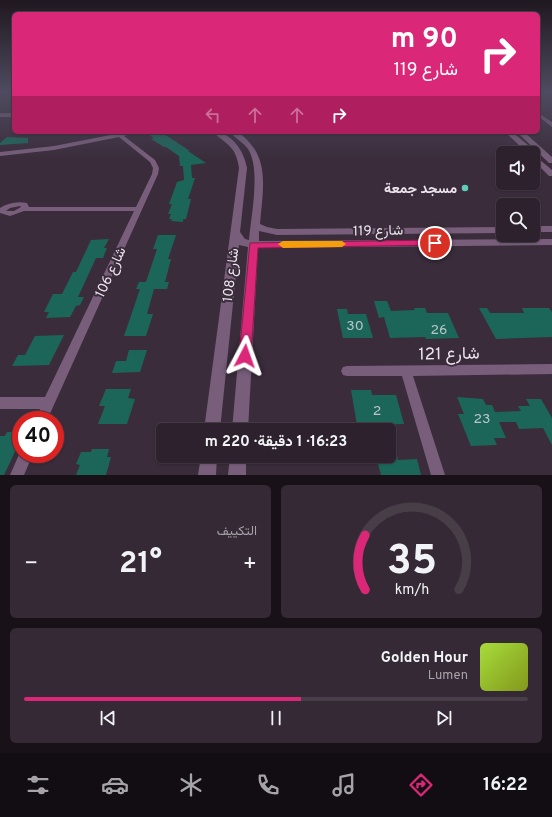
<!DOCTYPE html>
<html lang="ar">
<meta charset="utf-8">
<style>
:root{--surface:#2c212c;--page:#342934;--text:#f1f3f6;--muted:#a6a3a9;--line:#483e48;--accent:#db2777}
body{margin:0;font-family:Overpass,Vazirmatn,sans-serif;background:var(--page);color:var(--text);direction:rtl;height:100vh;display:flex;flex-direction:column;font-size:15px;white-space:nowrap}
*{box-sizing:border-box;margin:0}
p{font-size:13px;color:var(--muted)}
.icon{flex:none;width:22px;height:22px;fill:none;stroke:currentColor;stroke-width:2;stroke-linecap:round;stroke-linejoin:round}
.map{position:relative;height:475px;overflow:hidden;direction:ltr}
.panel{display:flex;flex-direction:column;gap:10px;padding:10px;background:#181218;flex:1}
.panel>*{flex:none}
.hud{position:absolute;left:12px;top:12px;width:528px;height:122px;border-radius:6px;box-shadow:0 1px 3px #0004,0 0 0 1px var(--line);direction:rtl;background:#db2777;color:#fff;overflow:hidden}
.controls{position:absolute;left:496px;top:146px;display:grid;gap:8px}
.controls a{display:grid;place-items:center;width:44px;height:44px;border-radius:6px;background:var(--surface);box-shadow:0 1px 3px #0004,0 0 0 1px var(--line);font-size:20px}
.speed{position:absolute;left:12px;top:411px;display:flex;gap:8px;font-size:20px;font-weight:700;text-align:center}
.speed>*{display:grid;place-content:center;width:52px;height:52px;border-radius:50%;background:var(--surface);box-shadow:0 1px 3px #0004,0 0 0 1px var(--line);line-height:1}
.speed .limit{border:6px solid #d22;background:#fff;color:#111}
.pin{position:absolute;display:grid;place-items:center;width:34px;height:34px;color:#fff;margin:-17px;border:2px solid #fff;border-radius:50%;box-shadow:0 1px 4px #0007}
.me{position:absolute;width:44px;margin:-22px;rotate:4deg;stroke-linejoin:round;filter:drop-shadow(0 0 3px #0008)}
.turn{display:flex;align-items:center;gap:14px;height:84px;padding:0 16px;font-size:18px}
.turn .icon{width:52px;height:52px;stroke-width:2.5}
.turn b{display:block;font-size:28px;line-height:34px}
.lanes{display:flex;align-items:center;height:38px;padding:0 16px;background:#0003;justify-content:center;gap:20px;direction:ltr}
.lanes .off{opacity:.35}
.big{font-size:30px;font-weight:700;line-height:1.1}
.panel .widget{flex:1;display:flex;flex-direction:column;justify-content:center;gap:6px;min-width:0;padding:0 14px;border-radius:6px;background:var(--page)}
.panel .dial{align-items:center;gap:0}
.dial svg{height:104px;overflow:visible;fill:none;stroke:var(--line);stroke-width:7;stroke-linecap:round;text-anchor:middle}
.dial text{fill:var(--text);stroke:none}
.song{display:flex;align-items:center;gap:12px}
.cover{width:48px;height:48px;border-radius:6px;background:linear-gradient(135deg,hsl(80 70% 55%),hsl(70 70% 35%))}
.played{height:4px;border-radius:2px;background:linear-gradient(90deg,var(--accent) 55%,var(--line) 55%)}
.keys{display:flex;justify-content:space-around;direction:ltr}
.heat{display:flex;justify-content:space-between;align-items:center;font-size:22px;direction:ltr}
.panel .tiles{flex:1;display:grid;gap:10px;grid-template-columns:1fr 1fr}
.widget:last-child{grid-column:span 2}
.trip{position:absolute;left:156px;top:423px;width:240px;height:40px;border-radius:6px;background:var(--surface);box-shadow:0 1px 3px #0004,0 0 0 1px var(--line);font-weight:700;line-height:40px;text-align:center;direction:rtl}
.menu{display:flex;height:64px;justify-content:space-around;align-items:center;background:#120d12;color:var(--muted)}
.menu .icon{width:28px;height:28px}
.menu .on{color:var(--accent)}
.menu b{font-size:18px;color:var(--text)}
.map>svg:first-child{display:block}
.building{fill:#1c6659}
.lines{fill:none;stroke-linecap:round;stroke-linejoin:round}
.minor{fill:#785e7b;fill-rule:evenodd}
.tertiary{fill:#785e7b;fill-rule:evenodd}
.route{fill:#db2777;stroke:#8e194d}
.slow{fill:#f59e0b}
.poi-dot{fill:#5eceb8;stroke:#3a2c3b;stroke-width:1.5}
.labels{text-anchor:middle;stroke-width:4;stroke-linejoin:round;paint-order:stroke}
.poi-label{font-size:14px;font-weight:bold;fill:#ede4ee;stroke:#3a2c3b;text-anchor:end}
.street-label{font-size:14px;fill:#ede4ee;stroke:#3a2c3b}
.near-number-label{font-size:14px;fill:#b9c4c9}
.near-street-label{font-size:17px;fill:#ede4ee;stroke:#3a2c3b}
</style>
<div class="map">
<svg width="552" height="475" viewBox="0 0 552 475">
<rect width="100%" height="100%" fill="#3a2c3b"/>
<g class="building">
<polygon points="145,132 161,132 190,151 188,151 206,163 191,165 192,178 195,178 188,199 191,199 186,219 183,219 183,222 171,221 172,219 169,219 171,214 168,214 172,204 169,204 177,182 184,180 183,166 180,166 179,156 166,147 164,147 151,139 154,138"/>
<polygon points="7,137 28,138 28,143 0,145 0,143"/>
<polygon points="158,235 176,235 168,259 171,259 165,282 169,282 167,289 154,289 147,314 153,314 146,336 124,336 140,289 136,289 139,282 146,282 157,249 153,249"/>
<polygon points="109,239 104,248 107,248 103,258 96,258 78,297 84,297 80,305 76,306 70,317 46,318 49,312 44,312 53,294 62,294 73,272 76,272 91,240"/>
<polygon points="374,301 387,301 391,311 415,310 414,308 425,308 427,313 448,313 459,338 426,339 425,337 390,338 384,317 379,318"/>
<polygon points="479,308 487,308 490,313 524,313 522,308 549,308 552,312 552,337 496,339"/>
<polygon points="337,309 347,309 348,314 366,314 373,338 343,338"/>
<polygon points="64,335 49,365 12,366 18,355 25,355 35,336"/>
<polygon points="129,350 147,350 140,372 112,373 116,361 126,361"/>
<polygon points="106,389 131,389 128,398 135,399 127,424 98,424 105,406 99,406"/>
<polygon points="351,390 371,390 372,395 396,395 404,424 357,425"/>
<polygon points="457,397 483,399 486,405 492,405 495,412 521,411 518,406 530,406 526,399 541,399 552,418 552,445 543,428 519,429 516,422 499,422 506,438 494,438 497,445 471,446 458,414 464,414"/>
<polygon points="7,432 21,432 21,439 4,475 0,475 0,436 5,436"/>
<polygon points="92,449 109,449 107,457 111,457 106,475 76,475 80,465 76,464 81,452 91,452"/>
<polygon points="396,450 398,460 417,459 421,475 381,475 376,456 389,456 389,451"/>
</g>
<g class="lines">
<g class="minor">
<polygon points="538,113 552,122 552,127 538,116"/>
<path d="M126,132h11l-13,4 31,24 4,8 -1,6 -105,233 -6,13h-12l5,-11h-40v-12h45l89,-186h-110l-14,5 -10,-3v-5c8,-5 17,-7 27,-5l2,4h107l16,-33 1,-6 -3,-6 -31,-25 -65,13 -54,6v-4l54,-6zM20,206l1,1 -7,4h-8l4,-3z"/>
<polygon points="552,364 552,374 413,376 445,475 431,475 402,376 347,376 343,375 341,371 343,367 347,366"/>
<polygon points="21,450 21,454 33,454 24,475 10,475"/>
</g>
<g class="tertiary">
<rect x="0" y="113" width="14" height="4"/>
<path d="M213,132c19,0 31,19 34,36l-7,64 5,7 4,1c2,-24 12,-71 -1,-91 -5,-7 -13,-11 -18,-17 8,0 12,2 18,9 22,22 14,55 12,83l7,3 10,2 226,-2v6l-226,2 -18,-4v10l293,-2v6l-294,3 -10,182h-16l16,-183 -9,-2 -19,185h-16l35,-262c-3,-22 -12,-23 -26,-36z"/>
<polygon points="505,132 512,132 528,145 527,147 521,147"/>
<polygon points="517,132 524,132 552,157 552,163 549,163"/>
<polygon points="533,154 552,170 552,176 549,176 533,160"/>
<rect x="533" y="226" width="19" height="6"/>
<polygon points="201,456 217,456 216,475 198,475"/>
<polygon points="230,456 246,456 246,475 228,475"/>
</g>
</g>
<linearGradient id="sky" x2="0" y2="1"><stop stop-color="#201820"/><stop offset="0.58" stop-color="#4f4b60"/><stop offset="1" stop-color="#4f4b60" stop-opacity="0"/></linearGradient>
<rect width="552" height="159" fill="url(#sky)"/>
<polygon class="route" points="435,240 438,241 439,243 438,245 258,248 251,356 250,360 245,362 241,360 239,356 250,243"/>
<polygon class="slow" points="283,241 342,241 346,244 342,247 283,248 278,244"/>
<circle class="poi-dot" cx="465" cy="188" r="4"/>
<g class="labels">
<g class="poi-label">
<text x="457" y="193">مسجد جمعة</text>
</g>
<g class="street-label">
<text transform="translate(378 230) rotate(-1)" y="5">شارع 119</text>
<text transform="translate(110 272) rotate(-65)" y="5">شارع 106</text>
<text transform="translate(230 275) rotate(-83)" y="5">شارع 108</text>
</g>
<g class="near-number-label">
<text x="355" y="330">30</text>
<text x="439" y="334">26</text>
<text x="377" y="415">2</text>
<text x="482" y="423">23</text>
</g>
<g class="near-street-label">
<text transform="translate(449 353) rotate(-1)" y="6">شارع 121</text>
</g>
</g>
</svg>
<div class="controls">
<a><svg class="icon" aria-label="sound" viewBox="0 0 24 24"><path d="M4 9h4l5-4v14l-5-4H4zM17 9q2 3 0 6"/></svg></a>
<a><svg class="icon" aria-label="search" viewBox="0 0 24 24"><circle cx="10" cy="10" r="6"/><path d="M15 15l6 6"/></svg></a>
</div>
<div class="speed"><div class="limit">40</div></div>
<div class="pin" style="left:435px;top:243px;background:#d93025"><svg class="icon" aria-label="arrive" viewBox="0 0 24 24"><path d="M6 21V4h12l-3 4 3 4H6"/></svg></div>
<svg class="me" style="left:245px;top:356px" viewBox="-20 -20 40 40"><path d="M0-17L14 15 0 8-14 15z" fill="#db2777" stroke="#fff" stroke-width="4"/></svg>
<div class="trip">16:23 · 1 دقيقة · 220 m</div>
<div class="hud">
<div class="turn"><svg class="icon" aria-label="right" viewBox="0 0 24 24"><path d="M7 20v-9h11M14 6l5 5-5 5"/></svg><div><b>90 m</b>شارع 119</div></div>
<div class="lanes"><svg class="icon off" aria-label="left" viewBox="0 0 24 24"><path d="M17 20v-9H6M10 6l-5 5 5 5"/></svg><svg class="icon off" aria-label="ahead" viewBox="0 0 24 24"><path d="M12 20V5M6 11l6-6 6 6"/></svg><svg class="icon off" aria-label="ahead" viewBox="0 0 24 24"><path d="M12 20V5M6 11l6-6 6 6"/></svg><svg class="icon" aria-label="right" viewBox="0 0 24 24"><path d="M7 20v-9h11M14 6l5 5-5 5"/></svg></div>
</div>
</div>
<section class="panel">
<div class="tiles">
<div class="widget dial"><svg viewBox="0 0 100 80">
<path d="M14 69A42 42 0 1 1 86 69"/>
<path d="M14 69A42 42 0 0 1 14 27" stroke="#db2777"/>
<text x="50" y="56" font-size="32" font-weight="700">35</text>
<text x="50" y="72" font-size="11">km/h</text>
</svg></div>
<div class="widget"><p>التكييف</p>
<div class="heat"><a>−</a><b class="big">21°</b><a>+</a></div>
</div>
<div class="widget">
<div class="song"><i class="cover"></i><div><b>Golden Hour</b><p>Lumen</p></div></div>
<div class="played"></div>
<div class="keys"><svg class="icon" aria-label="previous" viewBox="0 0 24 24"><path d="M18 5L8 12l10 7zM5 5v14"/></svg><svg class="icon" aria-label="pause" viewBox="0 0 24 24"><path d="M8 5v14M16 5v14"/></svg><svg class="icon" aria-label="next" viewBox="0 0 24 24"><path d="M6 5l10 7-10 7zM19 5v14"/></svg></div>
</div>
</div>
</section>
<nav class="menu">
<b>16:22</b>
<svg class="icon on" aria-label="directions" viewBox="0 0 24 24"><path d="M12 3l9 9-9 9-9-9zM9 14v-3h6M13 9l2 2-2 2"/></svg>
<svg class="icon" aria-label="music" viewBox="0 0 24 24"><path d="M9 18V5l10-2v13"/><circle cx="6" cy="18" r="3"/><circle cx="16" cy="16" r="3"/></svg>
<svg class="icon" aria-label="phone" viewBox="0 0 24 24"><path d="M5 4h4l2 5-3 2q2 4 5 5l2-3 5 2v4C11 20 4 13 5 4z"/></svg>
<svg class="icon" aria-label="climate" viewBox="0 0 24 24"><path d="M12 3v18M4 7l16 10M4 17L20 7"/></svg>
<svg class="icon" aria-label="car" viewBox="0 0 24 24"><path d="M5 17H2v-5l4-1 3-4h7l3 4 3 1v5h-3M9 17h6M6 11h13"/><circle cx="7" cy="17" r="2"/><circle cx="17" cy="17" r="2"/></svg>
<svg class="icon" aria-label="filters" viewBox="0 0 24 24"><path d="M4 7h16M4 17h16"/><circle cx="9" cy="7" r="2"/><circle cx="15" cy="17" r="2"/></svg>
</nav>
